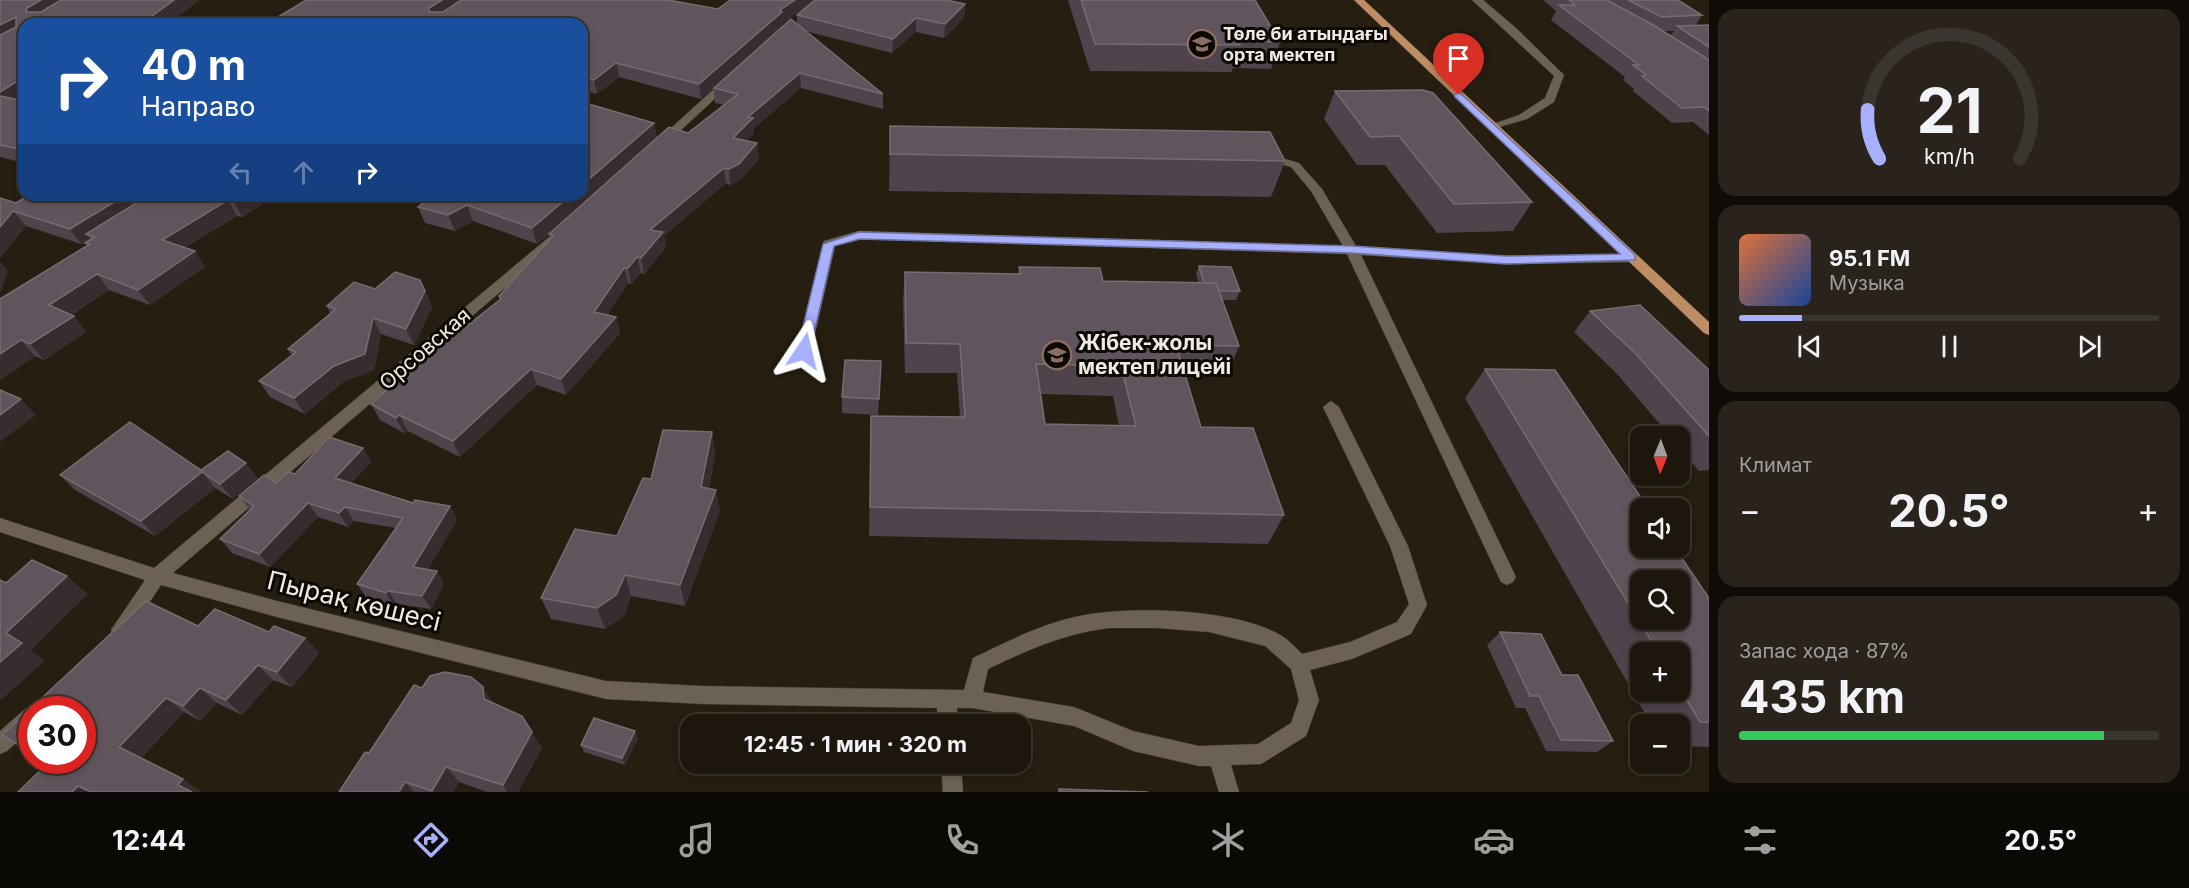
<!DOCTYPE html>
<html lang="ru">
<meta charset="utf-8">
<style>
:root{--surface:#1c160d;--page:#29231b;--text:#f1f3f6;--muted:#a09f9d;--line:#3a352e;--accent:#a8b0fc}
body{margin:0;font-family:Inter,sans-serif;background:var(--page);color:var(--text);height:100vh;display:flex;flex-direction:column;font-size:22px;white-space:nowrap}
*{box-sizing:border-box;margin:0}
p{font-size:20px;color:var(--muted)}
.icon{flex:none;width:33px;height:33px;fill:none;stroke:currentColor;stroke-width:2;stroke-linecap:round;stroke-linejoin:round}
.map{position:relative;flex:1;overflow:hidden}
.sheet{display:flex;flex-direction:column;gap:9px;padding:9px;background:#0f0c07;width:480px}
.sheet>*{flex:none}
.hud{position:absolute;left:18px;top:18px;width:570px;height:183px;border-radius:18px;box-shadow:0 3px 9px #0003,0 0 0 2px var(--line);background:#1a4fa0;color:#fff;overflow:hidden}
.needle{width:39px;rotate:181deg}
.fabs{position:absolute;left:1630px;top:426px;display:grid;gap:12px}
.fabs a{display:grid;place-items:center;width:60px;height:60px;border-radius:12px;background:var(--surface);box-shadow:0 3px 9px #0003,0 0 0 2px var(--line);font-size:30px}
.speed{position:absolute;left:18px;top:696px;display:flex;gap:12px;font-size:30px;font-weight:700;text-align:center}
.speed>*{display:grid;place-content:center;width:78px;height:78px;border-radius:50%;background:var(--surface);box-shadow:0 3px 9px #0003,0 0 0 2px var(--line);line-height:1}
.speed .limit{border:9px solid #d22;background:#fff;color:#111}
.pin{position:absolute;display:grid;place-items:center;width:51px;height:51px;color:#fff;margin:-62px -26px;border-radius:50% 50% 50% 0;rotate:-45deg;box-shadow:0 0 6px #0007}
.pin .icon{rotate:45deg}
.me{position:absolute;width:66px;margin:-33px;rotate:10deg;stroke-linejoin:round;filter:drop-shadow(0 0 4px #0008)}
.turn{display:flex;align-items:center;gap:21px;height:126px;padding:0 24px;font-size:27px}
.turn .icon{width:78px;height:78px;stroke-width:2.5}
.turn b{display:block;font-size:42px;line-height:51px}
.lanes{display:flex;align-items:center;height:57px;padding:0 24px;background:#0003;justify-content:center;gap:30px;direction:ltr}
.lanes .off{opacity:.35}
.big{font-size:45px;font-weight:700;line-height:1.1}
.sheet .tile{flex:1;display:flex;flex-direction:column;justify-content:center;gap:9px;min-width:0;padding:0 21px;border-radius:18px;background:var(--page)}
.sheet .dial{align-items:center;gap:0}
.dial svg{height:156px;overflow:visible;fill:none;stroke:var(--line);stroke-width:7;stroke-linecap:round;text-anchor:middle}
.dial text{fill:var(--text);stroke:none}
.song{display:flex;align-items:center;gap:18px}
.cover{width:72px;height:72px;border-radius:9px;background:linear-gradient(135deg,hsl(20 70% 55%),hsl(220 70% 35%))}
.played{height:6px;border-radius:3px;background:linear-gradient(90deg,var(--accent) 15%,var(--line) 15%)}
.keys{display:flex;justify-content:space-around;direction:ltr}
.heat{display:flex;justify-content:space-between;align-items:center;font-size:33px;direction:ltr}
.charge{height:9px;border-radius:4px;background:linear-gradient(90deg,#34c759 87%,var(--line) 0)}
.trip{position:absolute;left:680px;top:714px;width:351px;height:60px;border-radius:18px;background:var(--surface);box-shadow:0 3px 9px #0003,0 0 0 2px var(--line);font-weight:700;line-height:60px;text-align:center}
.dock{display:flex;height:96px;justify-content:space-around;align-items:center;background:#0b0905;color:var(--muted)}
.dock .icon{width:42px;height:42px}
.dock .on{color:var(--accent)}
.dock b{font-size:27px;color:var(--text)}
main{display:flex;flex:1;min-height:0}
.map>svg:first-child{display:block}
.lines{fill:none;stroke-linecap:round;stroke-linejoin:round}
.minor-casing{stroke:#403a32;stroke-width:1}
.major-casing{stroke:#403a32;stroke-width:1}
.minor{fill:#6b6253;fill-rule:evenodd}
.major{fill:#be8d64;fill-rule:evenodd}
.wall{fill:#4f434c;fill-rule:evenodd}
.shaded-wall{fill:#372c2e}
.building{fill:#60555c;stroke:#776c71;stroke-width:1.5;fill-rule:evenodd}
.route{fill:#a8b0fc;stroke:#6d72a4;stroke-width:1.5}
.labels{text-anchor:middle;stroke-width:6;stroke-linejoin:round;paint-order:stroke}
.far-poi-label{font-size:18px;font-weight:bold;fill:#f0ebe2;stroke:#0c0904;text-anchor:start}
.poi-label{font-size:21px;font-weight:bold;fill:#f0ebe2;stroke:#0c0904;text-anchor:start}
.street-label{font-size:21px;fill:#f0ebe2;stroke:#0c0904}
.near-street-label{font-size:26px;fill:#f0ebe2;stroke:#0c0904}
</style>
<main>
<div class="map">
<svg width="1709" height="792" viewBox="0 0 1709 792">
<rect width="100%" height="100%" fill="#261e11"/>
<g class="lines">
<g class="minor-casing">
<g id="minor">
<polygon points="1472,0 1483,0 1516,28 1564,75 1554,102 1527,119 1492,129 1487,126 1519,115 1545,98 1554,76"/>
<polygon points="725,79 734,81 666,144 658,144 658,140"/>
<polygon points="1266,154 1299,163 1322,189 1356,246 1506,256 1631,254 1637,258 1631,262 1506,264 1361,255 1516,577 1513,582 1507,585 1501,582 1347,254 860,239 835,246 811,351 804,356 797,351 823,244 824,241 859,231 1343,246 1311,191 1291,167 1262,159 1262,155"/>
<path d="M553,236l6,4 -2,3 -384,330 104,28 329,80 97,5 261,4 9,-32c33,-16 66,-33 102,-41 50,-12 162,-9 207,19 8,5 14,12 20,18l48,-12 47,-20 12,-18 -19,-58 -67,-139 8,-6 8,6 69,139 19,59 -16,29 -59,25 -42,11 9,30 -13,36 -45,28 -30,1 8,27h-20l-8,-26h-12l-66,-15 -59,-25 -102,-18h-15l1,16h-20l-1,-16 -234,-4 -97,-5 -329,-82 -116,-32 -34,51 -7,2 -7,-2 -2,-6 34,-50 -145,-48v-14l154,50 395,-331zM1110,628h47l52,4 56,14 26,23 8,31 -8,23 -33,21 -59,2 -66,-15 -59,-24 -91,-15 5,-23c40,-19 77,-36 122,-41z"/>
<polygon points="32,706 39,710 32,710 32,729 7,751 0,754 0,731 25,709"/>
<polygon points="941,764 961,764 963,792 943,792"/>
</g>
</g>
<g class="major-casing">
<polygon id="major" points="1354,0 1364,0 1709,322 1709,335 1704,333"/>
</g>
<use href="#minor" class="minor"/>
<use href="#major" class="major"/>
</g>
<g class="wall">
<polygon points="0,0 199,0 168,24 24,24 24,98 21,100 24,101 24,163 0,157"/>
<polygon points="306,0 668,0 718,9 730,0 946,0 965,4 964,18 944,38 916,32 892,53 805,31 883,94 883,109 801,88 754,128 754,133 746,141 757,143 759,159 741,179 730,185 726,183 664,236 666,247 644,274 641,273 631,284 628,283 607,315 616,317 620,333 566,395 537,385 460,457 408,431 404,433 380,420 371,404 394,383 500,299 499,296 550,239 549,234 537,244 473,221 455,231 425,223 418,207 433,195 582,195 582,102 654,123 657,138 669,127 688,133 724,105 715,103 714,88 791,19 797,24 797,15 813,1 783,23 783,26 701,99 619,77 597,94 582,90 582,24 270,24 270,22"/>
<polygon points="1068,0 1255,0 1280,42 1271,69 1233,68 1231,72 1090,71"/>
<path d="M1543,0h135l24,15 -7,11 14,-1v110l-16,-13 -21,1 -39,-32 1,-2 -11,-9 2,-3 -74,-57 5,-9zM1663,31h11l-4,5z"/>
<polygon points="1335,91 1532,202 1513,231 1437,233 1385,165 1357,165 1324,119"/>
<polygon points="890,126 1285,161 1271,197 889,191"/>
<polygon points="29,195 276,195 242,217 237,216 184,248 205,267 150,305 109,290 71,315 74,316 86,332 44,360 35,356 0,380 0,299 88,246 85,243 90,240 90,239 81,244 26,226 0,258 0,198 16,203"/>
<polygon points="285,195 311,195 306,199"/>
<path d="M1199,266l41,25 -4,9h-14l17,46 -12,30 -42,-1 16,52 83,88 -16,29 -399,-8 2,-120 89,1 -3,-44h-52l-2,-71 2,-30 113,2 1,-7 84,14 96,2 -3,-9zM1041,394l72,2 6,30 -74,-2z"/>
<polygon points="375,289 425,291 432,307 414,345 381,334 374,370 343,382 305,414 270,397 259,381 292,356 288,349 330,313 327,306"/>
<polygon points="1590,311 1709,370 1709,470 1699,471 1680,448 1680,436 1670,436 1617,374 1574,332"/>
<path d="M1485,369l224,229v149l-29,-1v-22h-29l-186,-326zM1641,652h39v40h-39z"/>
<polygon points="880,378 878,415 842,413 842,397"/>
<polygon points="712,432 715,454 709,488 720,511 685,606 631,596 624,616 605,629 551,619 541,598 617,536 651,479"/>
<polygon points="363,448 371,462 351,483 413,503 450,506 457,520 428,569 437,571 444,584 431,609 397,604 395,606 366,597 357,584 396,528 354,521 348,527 318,517 270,567 232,553 220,539 250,510 239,496 276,483 295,474"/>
<polygon points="201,470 258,478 233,499 215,488 155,536 75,490 60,475"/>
<polygon points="146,601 198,626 215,609 269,632 274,626 305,638 319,653 292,687 273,680 242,715 217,703 200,721 184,712 141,758 183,779 201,792 18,792 48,763 43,760 82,760 82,710 32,710 32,753 2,735"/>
<polygon points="1500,632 1562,675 1613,741 1597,752 1546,751 1525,708 1516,708 1487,645"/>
<polygon points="422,688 494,703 542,748 518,792 487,792 459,782 453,792 339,792 369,753"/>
<polygon points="638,738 625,765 584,752 581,745"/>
</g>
<g class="shaded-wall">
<polygon points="41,0 72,0 36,24 26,12 27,8"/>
<polygon points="174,0 199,0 168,24 141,24"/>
<polygon points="442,0 467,0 434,24 429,12 429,8"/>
<polygon points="795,0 815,0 783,23 783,26 701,99 699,84 780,10"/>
<polygon points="965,4 964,18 944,38 945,24"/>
<polygon points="16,17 24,28 0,43 0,25"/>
<polygon points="916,18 916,32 892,53 893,39"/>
<polygon points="616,63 619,77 597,94 594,80"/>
<polygon points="800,73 801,88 754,128 754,133 734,153 733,138 748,117"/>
<polygon points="24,77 24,98 7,109 0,100 0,92"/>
<polygon points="654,123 657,138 537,244 532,228 571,195 582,195 582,185"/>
<polygon points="757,143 759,159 741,179 730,185 729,169"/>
<polygon points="724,168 726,183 664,236 666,247 644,274 641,258 650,230"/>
<polygon points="126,195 161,195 86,234 90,239 81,244 70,229"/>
<polygon points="244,195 276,195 242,217 234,202"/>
<polygon points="304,195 311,195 306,199"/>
<polygon points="228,200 237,216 172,255 162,240"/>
<polygon points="467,205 473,221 455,231 448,215"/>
<polygon points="13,211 26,226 0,258 0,227"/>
<polygon points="195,251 205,267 150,305 138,290"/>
<polygon points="637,257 641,273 631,284 628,268"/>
<polygon points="0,261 8,271 0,294"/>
<polygon points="624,268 628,283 599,328 594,312"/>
<polygon points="97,274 109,290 62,320 49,305"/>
<polygon points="425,291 432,307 414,345 406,329"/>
<polygon points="74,316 86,332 44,360 30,344"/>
<polygon points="616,317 620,333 566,395 561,379"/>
<polygon points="373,318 381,334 374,370 343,382 305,414 294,398"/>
<polygon points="21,340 35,356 0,380 0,354"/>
<polygon points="531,369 537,385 460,457 453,441"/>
<polygon points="21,399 36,415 0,442 0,415"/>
<polygon points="399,415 408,431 404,433 396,418"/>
<polygon points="712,432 715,454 705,509 701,487"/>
<polygon points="363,448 371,462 344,491 335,478"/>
<polygon points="246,463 258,478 233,499 220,484"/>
<polygon points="202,472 215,488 155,536 141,521"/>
<polygon points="716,490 720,511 685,606 680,585"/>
<polygon points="308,503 318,517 270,567 259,554"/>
<polygon points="450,506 457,520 421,580 413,567"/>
<polygon points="345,507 354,521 348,527 339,513"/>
<polygon points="437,571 444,584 431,609 422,596"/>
<polygon points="625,575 631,596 624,616 605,629 597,608"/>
<polygon points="67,576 88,594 31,650 45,661 1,700 0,699 0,662 6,633"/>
<polygon points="388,591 397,604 395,606 386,593"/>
<polygon points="305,638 319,653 292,687 277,672"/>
<polygon points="258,665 273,680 242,715 226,700"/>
<polygon points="483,687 494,704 484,699"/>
<polygon points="200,688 217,703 200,721 183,706"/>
<polygon points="166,698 184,712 138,761 119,747"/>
<polygon points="635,731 638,738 625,765 622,758"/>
<polygon points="532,732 542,748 518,792 507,792 503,785"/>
<polygon points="446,767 459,782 453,792 432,792 432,791"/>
<polygon points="183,779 201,792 188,792 178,785"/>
<polygon points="405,782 414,792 399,792"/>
<polygon points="78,786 89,792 72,792"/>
</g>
<g class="building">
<polygon points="0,0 41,0 27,8 26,12 41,12 61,0 174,0 141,24 24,24 24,77 0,92 0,35 16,27 16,17 0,25"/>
<polygon points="306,0 442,0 429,8 429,12 443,12 461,0 668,0 718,9 730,0 795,0 780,10 782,12 699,84 616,63 594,80 582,77 582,24 280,24 270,22"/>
<polygon points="815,0 946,0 965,4 945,24 916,18 893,39 797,15"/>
<polygon points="1081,0 1255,0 1280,42 1238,41 1240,45 1095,44"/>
<polygon points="1569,0 1607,0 1655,26 1709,60 1709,111 1704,107 1682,108 1642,76 1646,75 1633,65 1639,65 1559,5 1575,5"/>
<polygon points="1628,0 1678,0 1702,15 1662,17"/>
<polygon points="791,19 883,94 800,73 748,117 753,118 733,138 757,143 739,164 729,169 724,168 650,230 663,232 641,258 637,257 628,268 624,268 594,312 616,317 561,379 531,369 453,441 399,415 396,418 371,404 394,383 501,299 499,296 553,236 549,234 669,127 688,133 738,94 714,88"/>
<polygon points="1709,25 1709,47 1677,26"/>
<polygon points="1423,90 1433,93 1532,202 1454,204 1399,136 1370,137 1335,91"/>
<polygon points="0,96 24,101 24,150 0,145"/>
<polygon points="582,102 654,123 582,185"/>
<polygon points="890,126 1270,132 1285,161 890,154"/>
<polygon points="29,195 126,195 70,229 13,211 0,227 0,198 16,203"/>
<polygon points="149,195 244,195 234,202 228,200 162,240 195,251 138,290 97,274 49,305 74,316 30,344 21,340 0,354 0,299 90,244 85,243 95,237 86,234"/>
<polygon points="433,195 571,195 532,228 467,205 448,215 418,207"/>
<polygon points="1199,266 1231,267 1240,291 1219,291 1216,283 1204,283"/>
<path d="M1019,267l81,1 3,13 113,2 23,63 -63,-1 25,82 52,1 31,87 -414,-8 1,-91 94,1 -5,-73 -54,-1 -1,-71 116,2zM1036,364l85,2 15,60 -91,-2z"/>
<polygon points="395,272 420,280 425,291 406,329 373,318 365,354 334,366 294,398 259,381 296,352 288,349 336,309 327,306 354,282 375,289"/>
<polygon points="1640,305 1709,370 1709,436 1635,353 1590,311"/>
<polygon points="845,360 881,361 879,399 842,397"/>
<path d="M1485,369l70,1 93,138h-7v40h34l34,50v124h-9l-20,-33v-37h-22zM1641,580h39v40h-39z"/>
<polygon points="0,390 21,399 0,415"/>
<polygon points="130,422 201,470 228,451 246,463 220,484 202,472 141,521 60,475"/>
<polygon points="663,430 712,432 701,487 716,490 680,585 625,575 616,595 597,608 541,598 575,529 617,536 643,478 651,479"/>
<polygon points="329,437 363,448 335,478 413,503 415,500 450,506 413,567 437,571 422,596 388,591 386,593 357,584 403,518 345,507 339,513 308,503 259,554 220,539 254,506 239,496 264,475 276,483 288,472 295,474"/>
<polygon points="32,560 67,576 6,633 22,643 0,662 0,580 6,583"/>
<polygon points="146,601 198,626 215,609 269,632 274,626 305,638 277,672 258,665 226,700 200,688 183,706 166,698 119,747 183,779 178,785 192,792 91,792 78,786 72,792 18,792 48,763 45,760 82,760 82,710 32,710 32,753 2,735"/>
<polygon points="1500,632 1541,634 1562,675 1578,675 1613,741 1561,740 1539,696 1530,696"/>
<polygon points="445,672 471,677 483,687 484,699 522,716 532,732 503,785 446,767 432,791 405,782 399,792 339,792 365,752 369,753 414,685 422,688 430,676"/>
<polygon points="594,718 635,731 622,758 581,745"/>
<polygon points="1059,789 1148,792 1059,792"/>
</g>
<polygon class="route" points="1459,92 1635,255 1635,260 1506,264 1352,253 860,239 834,246 810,351 804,356 797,351 823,244 859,232 1352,246 1506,256 1620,254 1455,97 1454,95"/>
<defs>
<g id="school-ring" transform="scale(1.5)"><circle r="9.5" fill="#0c0904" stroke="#8d6e63" stroke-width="1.5"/><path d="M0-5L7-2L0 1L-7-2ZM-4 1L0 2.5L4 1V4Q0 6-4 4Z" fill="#8d6e63"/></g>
</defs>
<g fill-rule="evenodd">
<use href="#school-ring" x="1202" y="44"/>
<use href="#school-ring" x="1057" y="355"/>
</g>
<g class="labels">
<g class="far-poi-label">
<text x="1223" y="40">Төле би атындағы<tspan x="1223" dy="21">орта мектеп</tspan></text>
</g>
<g class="poi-label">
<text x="1078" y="350">Жібек-жолы<tspan x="1078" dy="24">мектеп лицейі</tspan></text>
</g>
<g class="street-label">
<text transform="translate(425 349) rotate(-41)" y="7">Орсовская</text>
</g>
<g class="near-street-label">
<text transform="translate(354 601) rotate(14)" y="9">Пырақ көшесі</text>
</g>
</g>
</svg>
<div class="fabs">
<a><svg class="needle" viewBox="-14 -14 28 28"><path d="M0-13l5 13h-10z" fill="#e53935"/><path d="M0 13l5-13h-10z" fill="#a09f9d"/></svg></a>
<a><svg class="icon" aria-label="sound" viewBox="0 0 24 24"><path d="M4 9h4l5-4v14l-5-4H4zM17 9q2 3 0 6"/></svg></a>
<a><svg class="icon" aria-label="search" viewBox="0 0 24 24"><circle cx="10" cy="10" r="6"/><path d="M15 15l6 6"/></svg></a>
<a>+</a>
<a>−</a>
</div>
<div class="speed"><div class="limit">30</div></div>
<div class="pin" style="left:1459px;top:95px;background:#d93025"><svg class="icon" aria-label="arrive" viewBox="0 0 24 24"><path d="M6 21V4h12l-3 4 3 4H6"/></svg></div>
<svg class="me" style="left:804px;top:351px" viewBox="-20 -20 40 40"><path d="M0-17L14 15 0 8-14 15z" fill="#a8b0fc" stroke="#fff" stroke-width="4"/></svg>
<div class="trip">12:45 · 1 мин · 320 m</div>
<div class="hud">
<div class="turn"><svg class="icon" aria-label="right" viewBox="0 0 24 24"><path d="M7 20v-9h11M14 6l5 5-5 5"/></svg><div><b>40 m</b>Направо</div></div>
<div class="lanes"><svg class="icon off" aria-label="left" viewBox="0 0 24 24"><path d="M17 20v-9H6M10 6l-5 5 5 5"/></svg><svg class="icon off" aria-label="ahead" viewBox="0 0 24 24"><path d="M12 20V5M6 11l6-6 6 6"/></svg><svg class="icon" aria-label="right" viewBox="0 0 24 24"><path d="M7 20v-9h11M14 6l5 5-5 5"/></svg></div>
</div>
</div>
<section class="sheet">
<div class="tile dial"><svg viewBox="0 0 100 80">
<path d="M14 69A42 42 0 1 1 86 69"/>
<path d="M14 69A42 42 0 0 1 8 44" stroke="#a8b0fc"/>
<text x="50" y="56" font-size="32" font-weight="700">21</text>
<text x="50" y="72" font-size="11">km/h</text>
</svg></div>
<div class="tile">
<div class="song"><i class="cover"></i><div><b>95.1 FM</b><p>Музыка</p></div></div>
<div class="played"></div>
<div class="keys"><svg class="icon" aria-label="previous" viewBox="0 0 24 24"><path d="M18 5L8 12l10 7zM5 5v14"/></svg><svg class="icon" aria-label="pause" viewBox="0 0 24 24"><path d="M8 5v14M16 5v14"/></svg><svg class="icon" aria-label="next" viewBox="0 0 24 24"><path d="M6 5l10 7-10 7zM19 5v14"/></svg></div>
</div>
<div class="tile"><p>Климат</p>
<div class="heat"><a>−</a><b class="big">20.5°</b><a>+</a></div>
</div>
<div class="tile"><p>Запас хода · 87%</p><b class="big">435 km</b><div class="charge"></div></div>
</section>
</main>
<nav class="dock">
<b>12:44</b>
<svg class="icon on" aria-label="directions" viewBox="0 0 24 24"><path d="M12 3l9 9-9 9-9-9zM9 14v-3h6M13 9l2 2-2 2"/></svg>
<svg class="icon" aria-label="music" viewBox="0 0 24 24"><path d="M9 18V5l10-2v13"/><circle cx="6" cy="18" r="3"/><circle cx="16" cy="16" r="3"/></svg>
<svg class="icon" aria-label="phone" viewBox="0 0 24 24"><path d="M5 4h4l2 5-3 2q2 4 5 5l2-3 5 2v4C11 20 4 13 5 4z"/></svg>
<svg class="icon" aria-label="climate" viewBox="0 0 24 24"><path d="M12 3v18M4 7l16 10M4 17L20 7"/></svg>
<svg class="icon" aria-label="car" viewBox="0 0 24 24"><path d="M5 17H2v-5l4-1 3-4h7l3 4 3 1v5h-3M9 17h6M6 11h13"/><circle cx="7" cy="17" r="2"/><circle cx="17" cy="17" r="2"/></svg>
<svg class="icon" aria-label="filters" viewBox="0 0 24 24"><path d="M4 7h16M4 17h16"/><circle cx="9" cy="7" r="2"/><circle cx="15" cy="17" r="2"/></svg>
<b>20.5°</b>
</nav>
